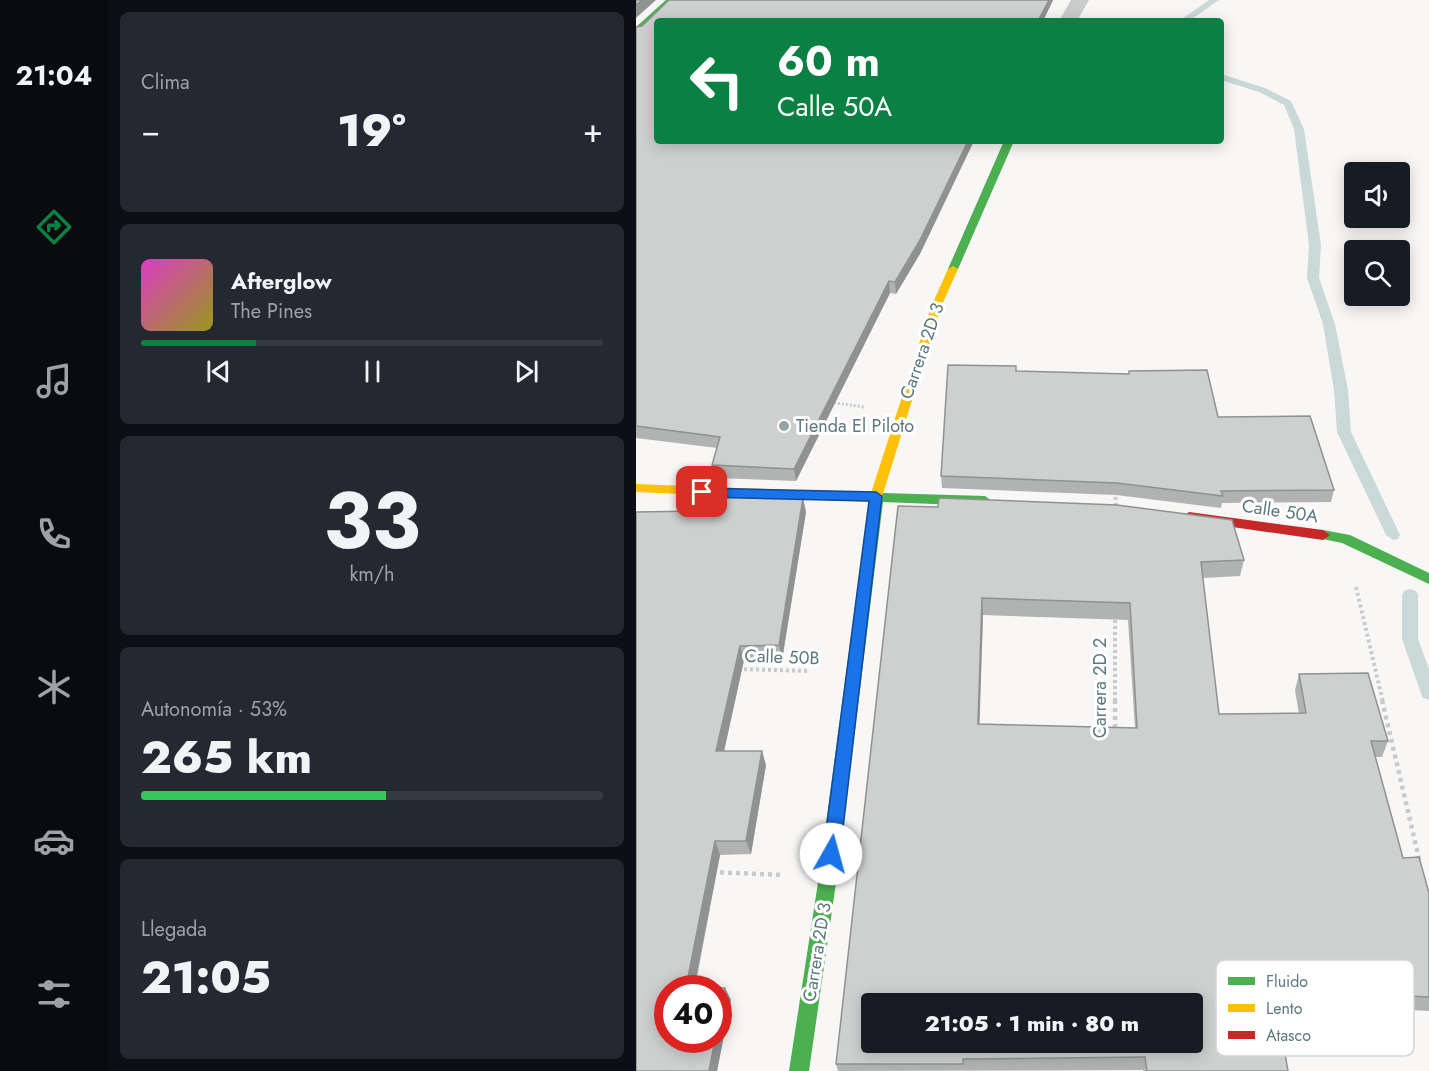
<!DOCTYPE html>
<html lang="es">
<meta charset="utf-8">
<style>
:root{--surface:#171b24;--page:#242831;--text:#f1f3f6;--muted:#9ea1a6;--line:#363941;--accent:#0b8043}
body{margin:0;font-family:Jost,sans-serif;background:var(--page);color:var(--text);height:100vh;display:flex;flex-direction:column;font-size:22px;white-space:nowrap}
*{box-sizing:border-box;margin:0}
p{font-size:20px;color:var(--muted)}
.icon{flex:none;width:33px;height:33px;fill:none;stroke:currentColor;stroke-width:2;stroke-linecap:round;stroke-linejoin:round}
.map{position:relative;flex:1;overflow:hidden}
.drawer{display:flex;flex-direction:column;gap:12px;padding:12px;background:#0d0f14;width:528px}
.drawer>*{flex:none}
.hud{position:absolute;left:18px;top:18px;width:570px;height:126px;border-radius:6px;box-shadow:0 3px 15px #0003;background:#0b8043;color:#fff;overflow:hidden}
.controls{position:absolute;left:708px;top:162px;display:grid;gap:12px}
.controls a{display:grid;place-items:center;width:66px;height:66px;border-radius:6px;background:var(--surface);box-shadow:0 3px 15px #0003;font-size:30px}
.speed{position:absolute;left:18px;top:975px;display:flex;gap:12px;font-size:30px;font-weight:700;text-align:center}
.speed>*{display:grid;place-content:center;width:78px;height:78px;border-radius:50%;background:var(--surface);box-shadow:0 3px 15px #0003;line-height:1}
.speed .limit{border:9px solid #d22;background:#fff;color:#111}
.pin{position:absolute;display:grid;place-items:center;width:51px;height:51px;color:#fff;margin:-26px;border-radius:12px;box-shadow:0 3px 9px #0006}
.me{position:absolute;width:66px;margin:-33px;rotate:7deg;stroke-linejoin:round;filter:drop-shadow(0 0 4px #0008)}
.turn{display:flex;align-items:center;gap:21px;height:126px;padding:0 24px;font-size:27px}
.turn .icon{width:78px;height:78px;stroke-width:2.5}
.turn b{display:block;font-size:42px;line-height:51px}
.big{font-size:45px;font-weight:800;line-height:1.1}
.drawer .card{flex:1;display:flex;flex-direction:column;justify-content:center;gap:9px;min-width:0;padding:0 21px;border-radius:9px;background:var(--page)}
.drawer .dial{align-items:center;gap:0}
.dial b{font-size:78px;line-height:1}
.song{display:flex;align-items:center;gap:18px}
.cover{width:72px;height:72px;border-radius:9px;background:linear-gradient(135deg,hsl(310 70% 55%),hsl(60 70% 35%))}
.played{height:6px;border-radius:3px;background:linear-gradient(90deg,var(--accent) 25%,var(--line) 25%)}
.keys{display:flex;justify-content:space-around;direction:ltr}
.heat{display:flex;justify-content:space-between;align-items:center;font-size:33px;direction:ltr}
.charge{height:9px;border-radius:4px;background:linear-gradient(90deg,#34c759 53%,var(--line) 0)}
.trip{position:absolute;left:225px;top:993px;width:342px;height:60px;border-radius:6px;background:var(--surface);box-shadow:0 3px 15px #0003;font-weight:800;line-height:60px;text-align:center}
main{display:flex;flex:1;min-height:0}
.tab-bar{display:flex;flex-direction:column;width:108px;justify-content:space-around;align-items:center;background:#090b0e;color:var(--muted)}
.tab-bar .icon{width:42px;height:42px}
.tab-bar .current{color:var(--accent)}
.tab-bar b{font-size:27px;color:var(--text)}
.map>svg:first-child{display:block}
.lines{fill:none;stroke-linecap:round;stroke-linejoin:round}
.stream{fill:#cad8d7;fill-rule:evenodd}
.path-far2{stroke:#c8cacb;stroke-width:3;stroke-dasharray:2 2;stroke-linecap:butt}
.path-far1{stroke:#c8cacb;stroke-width:4;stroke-dasharray:3 3;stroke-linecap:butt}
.path{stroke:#c8cacb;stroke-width:4.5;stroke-dasharray:4 4;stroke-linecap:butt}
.street{fill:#cacccc;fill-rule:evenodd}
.fast{fill:#4caf50;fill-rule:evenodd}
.slow{fill:#ffc107;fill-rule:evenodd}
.jam{fill:#c62828;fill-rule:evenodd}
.wall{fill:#b1b3b3;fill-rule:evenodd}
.shaded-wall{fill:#909292}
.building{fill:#ced0d0;stroke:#909292;stroke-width:1.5;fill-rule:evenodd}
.route{fill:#1a73e8;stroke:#114b97;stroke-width:1.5}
.poi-dot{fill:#93a4a8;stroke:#fff;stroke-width:2}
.labels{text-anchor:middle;stroke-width:6;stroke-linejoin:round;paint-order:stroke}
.street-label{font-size:18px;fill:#5d787e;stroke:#fff}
.poi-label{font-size:18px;fill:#5d787e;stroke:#fff;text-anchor:start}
.key{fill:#fff;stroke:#ced6d8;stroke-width:1.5}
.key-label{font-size:16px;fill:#5d787e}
</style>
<main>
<nav class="tab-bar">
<b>21:04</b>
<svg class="icon current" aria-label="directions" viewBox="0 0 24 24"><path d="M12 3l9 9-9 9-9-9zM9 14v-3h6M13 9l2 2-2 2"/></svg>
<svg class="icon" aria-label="music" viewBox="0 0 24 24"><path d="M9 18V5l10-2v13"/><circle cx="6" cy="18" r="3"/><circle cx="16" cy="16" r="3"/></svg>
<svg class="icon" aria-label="phone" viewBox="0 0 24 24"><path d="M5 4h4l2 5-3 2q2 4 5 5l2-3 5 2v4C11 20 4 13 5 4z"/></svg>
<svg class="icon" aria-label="climate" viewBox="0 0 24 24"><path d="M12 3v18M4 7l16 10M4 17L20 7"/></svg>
<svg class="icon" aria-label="car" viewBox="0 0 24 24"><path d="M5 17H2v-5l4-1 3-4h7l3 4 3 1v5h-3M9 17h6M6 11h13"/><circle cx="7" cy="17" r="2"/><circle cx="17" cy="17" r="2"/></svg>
<svg class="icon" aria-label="filters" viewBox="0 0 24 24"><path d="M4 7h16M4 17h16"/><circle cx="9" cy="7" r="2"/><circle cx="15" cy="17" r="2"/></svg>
</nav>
<section class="drawer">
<div class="card"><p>Clima</p>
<div class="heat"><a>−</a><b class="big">19°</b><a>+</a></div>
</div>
<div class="card">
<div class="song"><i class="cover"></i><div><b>Afterglow</b><p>The Pines</p></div></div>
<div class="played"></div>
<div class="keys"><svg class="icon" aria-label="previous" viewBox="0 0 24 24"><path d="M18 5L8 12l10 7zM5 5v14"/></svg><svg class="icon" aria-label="pause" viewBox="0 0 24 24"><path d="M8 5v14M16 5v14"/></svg><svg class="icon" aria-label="next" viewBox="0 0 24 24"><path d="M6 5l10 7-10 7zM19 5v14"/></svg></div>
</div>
<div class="card dial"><b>33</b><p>km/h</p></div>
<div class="card"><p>Autonomía · 53%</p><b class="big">265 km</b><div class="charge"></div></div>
<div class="card"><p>Llegada</p><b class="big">21:05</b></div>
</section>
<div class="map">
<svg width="793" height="1071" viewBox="0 0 793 1071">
<rect width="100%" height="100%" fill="#f8f7f6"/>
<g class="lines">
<g class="stream">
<polygon points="573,0 583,0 553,21 543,21"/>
<polygon points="585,74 629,88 655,101 668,129 685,245 683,278 699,324 712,390 715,432 764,535 762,539 757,540 750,535 701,432 698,390 687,324 671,278 673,245 658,129 648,105 623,92 585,80"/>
<polygon points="774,589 780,591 782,595 782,639 793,669 793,700 787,698 785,693 766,639 766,595 768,591"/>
</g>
<polyline class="path-far2" points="194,402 228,407"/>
<g class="path-far1">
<polyline points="479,491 480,508"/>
<polyline points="720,587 747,702"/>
<polyline points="479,614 479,702"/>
<polyline points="102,669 172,671"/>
</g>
<g class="path">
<polyline points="479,700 479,730"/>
<polyline points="746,700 784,863"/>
<polyline points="76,872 147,875"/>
</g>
<polygon class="street" points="435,0 453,0 441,21 423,21"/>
<g class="fast">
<polygon points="30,0 38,0 0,33 0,27"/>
<polygon points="368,141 378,141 322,269 317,272 313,271 312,269"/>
<polygon points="241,489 247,493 349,496 356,501 349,506 247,502 201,876 173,1071 153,1071 183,876 233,502 226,497 228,494"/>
<polygon points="687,530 714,535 793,573 793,584 706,543 682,538 680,535 682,532"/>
</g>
<polygon class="slow" points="317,266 322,269 305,307 246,497 233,502 0,492 0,484 235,493 295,307 312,269"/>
<polygon class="jam" points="553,512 687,530 694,535 687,540 548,520 546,517"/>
</g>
<g class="wall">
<polygon points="33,0 417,0 407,21 21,21 285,252 260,294 254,293 160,481 80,478 76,465 81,448 0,438 0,27 6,26"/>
<polygon points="380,371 698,490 695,502 586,503 585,508 480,495 306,488 305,476"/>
<polygon points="144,492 145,498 167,498 170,512 146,660 108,660 88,751 130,765 115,854 84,855 59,988 89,988 95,1000 81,1071 0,1071 63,511"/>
<path d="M262,506l346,54 -4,16 -37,2 16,136h80l-4,-24 4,-16 89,67 -6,16h-7l28,101 26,35v118l-153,-8 12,68h-145v-1l-305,1 -2,-7zM347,615l145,5 7,108 -156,-4z"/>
</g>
<g class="shaded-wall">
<polygon points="6,0 20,0 0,18 0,5"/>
<polygon points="413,0 417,0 407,21 402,21"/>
<polygon points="332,141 338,141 285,252 260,294 259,282"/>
<polygon points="253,281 254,293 160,481 158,469"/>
<polygon points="167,498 170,512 146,660 143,645"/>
<polygon points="346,598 347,615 343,740 342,724"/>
<polygon points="104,646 108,660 85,765 80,751"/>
<polygon points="126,751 130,765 115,854 110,841"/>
<polygon points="79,841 84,855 58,988 50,987"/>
<polygon points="89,988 95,1000 81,1071 73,1071 79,1040 82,1040 82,1022"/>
</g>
<g class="building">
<polygon points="0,0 6,0 0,5"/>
<polygon points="33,0 413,0 402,21 21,21 21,141 332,141 284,240 259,282 253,281 158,469 76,465 84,437 0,426 0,27 6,26"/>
<polygon points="312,365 380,366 380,371 493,374 493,371 571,370 582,417 674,416 698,490 585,491 587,496 481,483 305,476"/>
<polygon points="69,489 144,492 141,498 167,498 143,645 104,646 80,751 126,751 110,841 79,841 50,987 89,988 82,1022 82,988 32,988 32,1040 79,1040 73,1071 0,1071 0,512 63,511"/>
<path d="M303,498l178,7 115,15 12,40 -43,2 18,152 87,-1 -7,-39 69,-1 20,68h-17l32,117 16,-1 10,36v104l-155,-8 14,82h-141l-2,-14 -182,2v5h-127l62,-558 40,1zM346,598l148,5 7,125 -159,-4zM236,1004h320v38h-320z"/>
</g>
<polygon class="route" points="66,488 240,492 246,496 204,854 201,859 195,861 189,859 187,854 233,501 66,497 60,492"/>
<circle class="poi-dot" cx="148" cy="426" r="6"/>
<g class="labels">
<g class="street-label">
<text transform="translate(286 351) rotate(-71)" y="6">Carrera 2D 3</text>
<text transform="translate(644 511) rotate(8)" y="6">Calle 50A</text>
<text transform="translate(146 657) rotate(2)" y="6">Calle 50B</text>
<text transform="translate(464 688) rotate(-90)" y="6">Carrera 2D 2</text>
<text transform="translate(181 952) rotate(-81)" y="6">Carrera 2D 3</text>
</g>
<g class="poi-label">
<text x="160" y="432">Tienda El Piloto</text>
</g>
</g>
<rect x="580" y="960" width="198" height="96" rx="9" class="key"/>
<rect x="592" y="977" width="27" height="8" fill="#4caf50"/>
<rect x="592" y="1004" width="27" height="8" fill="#ffc107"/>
<rect x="592" y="1031" width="27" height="8" fill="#c62828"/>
<g class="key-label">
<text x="630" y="987">Fluido</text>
<text x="630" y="1014">Lento</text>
<text x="630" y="1041">Atasco</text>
</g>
</svg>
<div class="controls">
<a><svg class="icon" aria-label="sound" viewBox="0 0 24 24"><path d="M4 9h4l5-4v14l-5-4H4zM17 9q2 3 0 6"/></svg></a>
<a><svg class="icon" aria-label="search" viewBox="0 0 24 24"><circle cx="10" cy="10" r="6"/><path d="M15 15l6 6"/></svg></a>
</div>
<div class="speed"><div class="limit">40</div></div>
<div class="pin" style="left:66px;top:492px;background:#d93025"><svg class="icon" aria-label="arrive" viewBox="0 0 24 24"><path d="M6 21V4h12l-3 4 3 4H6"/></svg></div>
<svg class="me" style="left:195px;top:854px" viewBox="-20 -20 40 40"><circle r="19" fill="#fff"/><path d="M0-13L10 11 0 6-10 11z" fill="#1a73e8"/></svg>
<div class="trip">21:05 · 1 min · 80 m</div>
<div class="hud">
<div class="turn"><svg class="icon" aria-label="left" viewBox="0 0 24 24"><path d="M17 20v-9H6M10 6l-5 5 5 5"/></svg><div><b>60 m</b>Calle 50A</div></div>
</div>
</div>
</main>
